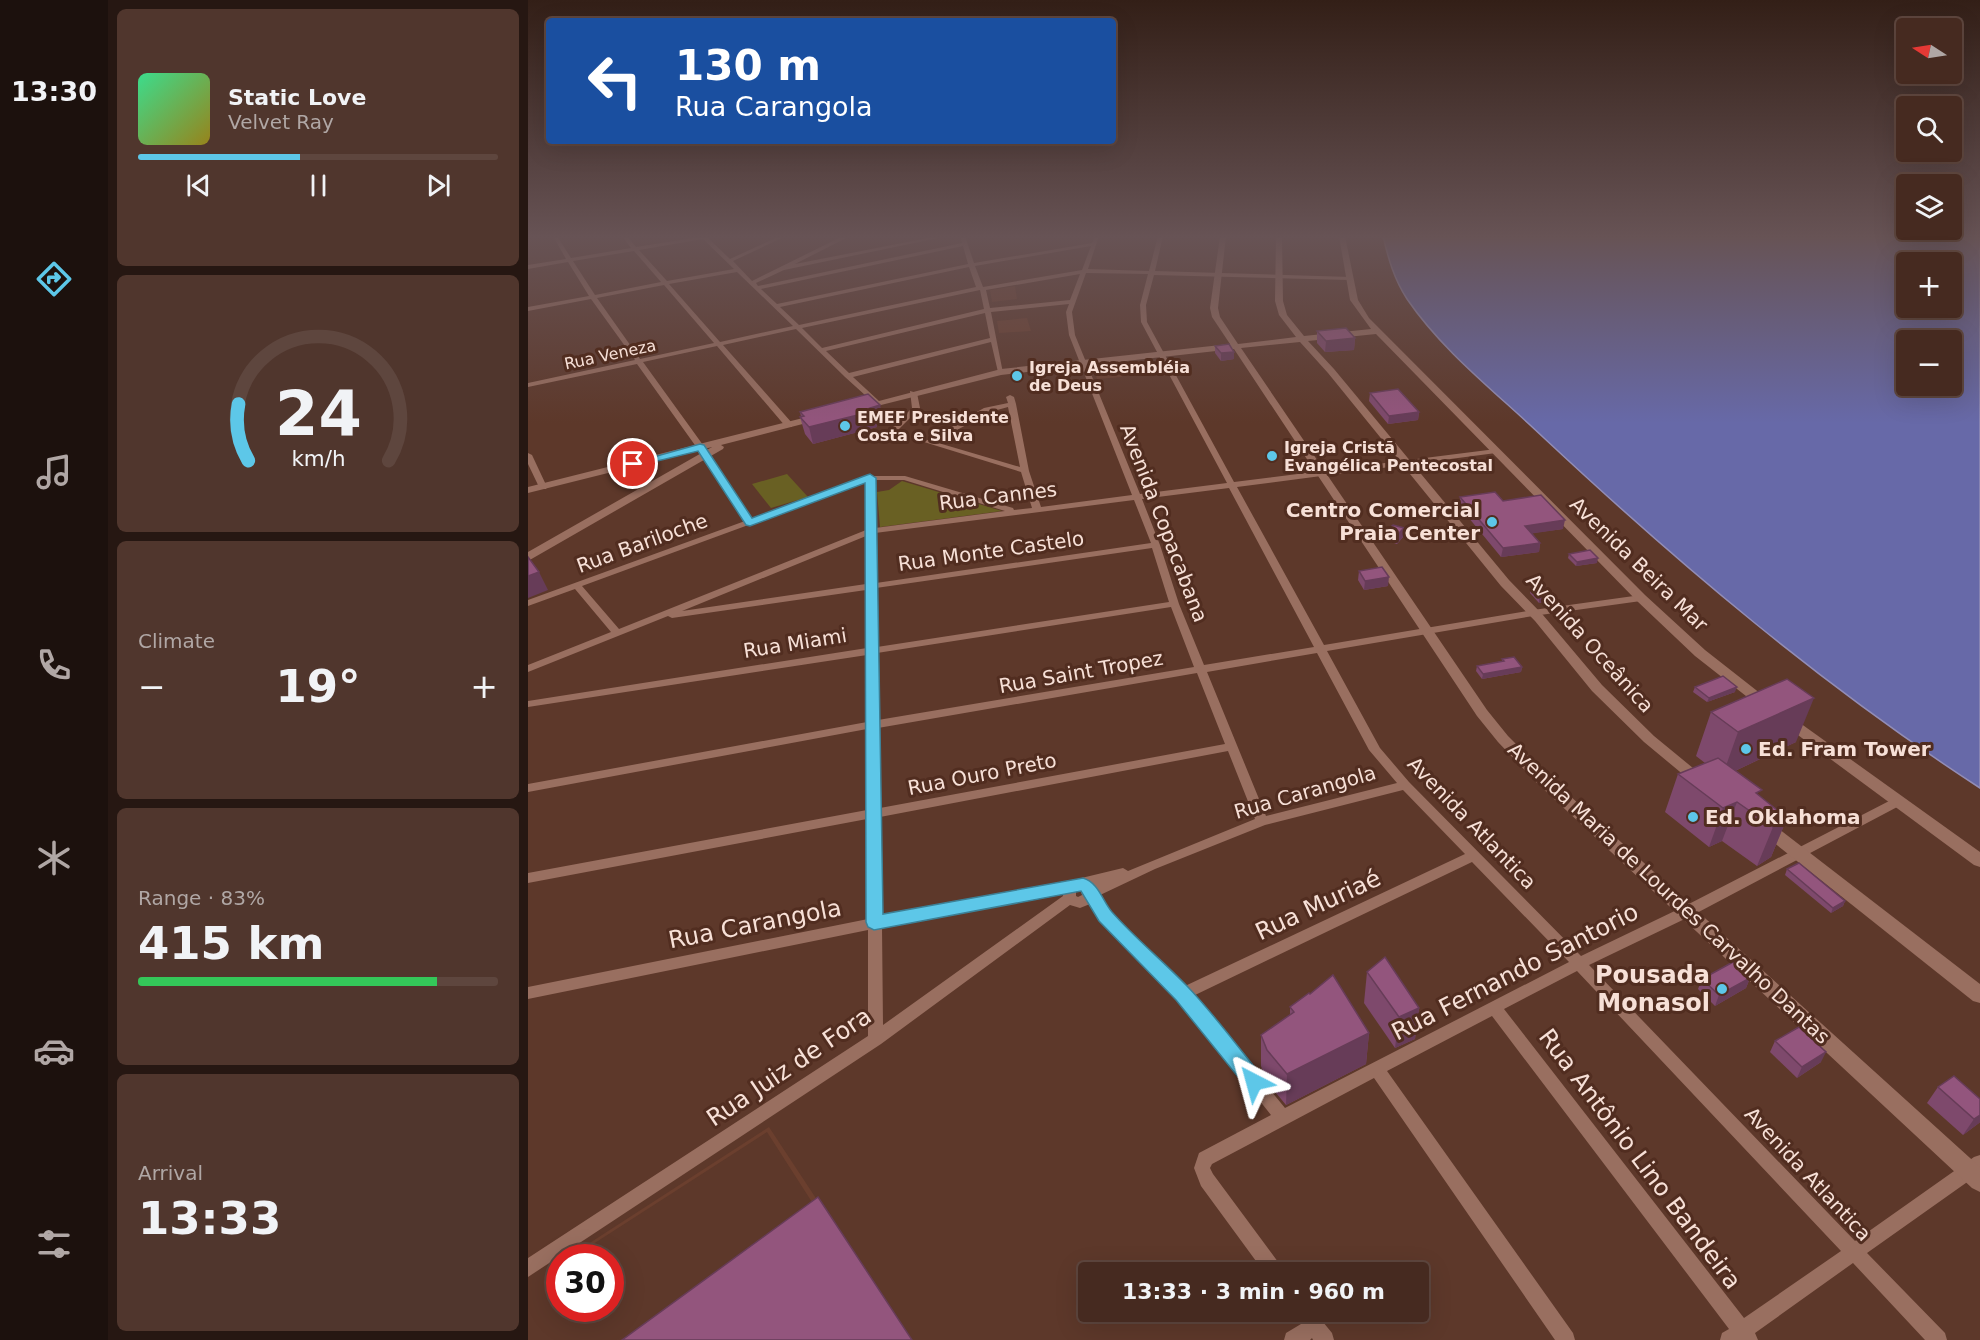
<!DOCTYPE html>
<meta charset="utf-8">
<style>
:root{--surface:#462a20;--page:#50362d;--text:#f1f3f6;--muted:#b0a7a5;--line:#5e463e;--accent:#5dc7e8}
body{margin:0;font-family:"DejaVu Sans",sans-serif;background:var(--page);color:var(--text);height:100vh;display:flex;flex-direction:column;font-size:22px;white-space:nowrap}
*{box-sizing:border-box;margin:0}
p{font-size:20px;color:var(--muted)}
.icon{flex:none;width:33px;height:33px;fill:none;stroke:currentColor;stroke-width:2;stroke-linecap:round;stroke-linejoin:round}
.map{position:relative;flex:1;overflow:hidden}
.details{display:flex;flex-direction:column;gap:9px;padding:9px;background:#261712;width:420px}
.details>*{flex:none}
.guide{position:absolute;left:18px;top:18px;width:570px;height:126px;border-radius:6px;box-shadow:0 6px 24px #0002,0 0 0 2px var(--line);background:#1a4fa0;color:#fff;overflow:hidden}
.needle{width:39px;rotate:282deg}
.buttons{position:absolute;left:1368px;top:18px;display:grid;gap:12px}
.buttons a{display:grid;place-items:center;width:66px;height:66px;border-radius:6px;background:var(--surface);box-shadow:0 6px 24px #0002,0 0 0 2px var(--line);font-size:30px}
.speed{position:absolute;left:18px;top:1244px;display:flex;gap:12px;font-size:30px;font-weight:700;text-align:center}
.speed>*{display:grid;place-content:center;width:78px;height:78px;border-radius:50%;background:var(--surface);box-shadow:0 6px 24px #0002,0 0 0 2px var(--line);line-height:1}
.speed .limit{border:9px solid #d22;background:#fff;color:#111}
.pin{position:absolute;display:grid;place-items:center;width:51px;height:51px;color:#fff;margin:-26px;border:3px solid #fff;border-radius:50%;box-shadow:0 2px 6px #0007}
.me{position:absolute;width:66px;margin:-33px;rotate:321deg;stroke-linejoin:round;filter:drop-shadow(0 0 4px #0008)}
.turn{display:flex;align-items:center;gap:21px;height:126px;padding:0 30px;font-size:27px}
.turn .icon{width:78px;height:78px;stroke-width:2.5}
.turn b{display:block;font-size:42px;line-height:51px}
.big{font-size:45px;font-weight:700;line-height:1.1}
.details .card{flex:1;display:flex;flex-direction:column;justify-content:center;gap:9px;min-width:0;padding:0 21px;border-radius:9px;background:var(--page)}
.details .dial{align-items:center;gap:0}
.dial svg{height:156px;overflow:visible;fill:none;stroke:var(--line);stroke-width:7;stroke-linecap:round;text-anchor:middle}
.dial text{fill:var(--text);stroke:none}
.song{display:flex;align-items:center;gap:18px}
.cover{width:72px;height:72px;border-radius:9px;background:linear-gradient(135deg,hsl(150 70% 55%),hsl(50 70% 35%))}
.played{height:6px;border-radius:3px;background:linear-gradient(90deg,var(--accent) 45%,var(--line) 45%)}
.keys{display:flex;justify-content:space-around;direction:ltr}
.heat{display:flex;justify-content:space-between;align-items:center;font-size:33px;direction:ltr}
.charge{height:9px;border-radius:4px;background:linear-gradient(90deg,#34c759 83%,var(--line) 0)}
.trip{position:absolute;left:550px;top:1262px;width:351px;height:60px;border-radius:6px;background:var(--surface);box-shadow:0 6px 24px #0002,0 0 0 2px var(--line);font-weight:700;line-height:60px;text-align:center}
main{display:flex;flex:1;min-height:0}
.tab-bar{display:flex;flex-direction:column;width:108px;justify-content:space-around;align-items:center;background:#1c110d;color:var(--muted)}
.tab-bar .icon{width:42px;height:42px}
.tab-bar .current{color:var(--accent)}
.tab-bar b{font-size:27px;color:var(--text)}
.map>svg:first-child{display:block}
.built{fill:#6b3f2e}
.green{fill:#696023}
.water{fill:#6769a8;stroke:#928db6;stroke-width:1.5;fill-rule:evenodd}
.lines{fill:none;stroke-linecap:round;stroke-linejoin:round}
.minor{fill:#996f60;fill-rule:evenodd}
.tertiary{fill:#996f60;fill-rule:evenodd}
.wall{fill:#7e496c}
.shaded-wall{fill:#673c58}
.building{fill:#93557d;stroke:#673c58;stroke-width:1.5}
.route{fill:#5dc7e8;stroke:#3c8197;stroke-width:1.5}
.poi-dot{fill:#5dc7e8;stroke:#512d20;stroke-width:2}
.labels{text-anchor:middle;stroke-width:6;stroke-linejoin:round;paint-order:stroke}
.far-street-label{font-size:16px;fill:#f7e0d7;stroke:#512d20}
.far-poi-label{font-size:16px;font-weight:bold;fill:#f7e0d7;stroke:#512d20;text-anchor:start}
.street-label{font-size:20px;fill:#f7e0d7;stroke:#512d20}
.poi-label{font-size:20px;font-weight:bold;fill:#f7e0d7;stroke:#512d20;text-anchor:start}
.near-street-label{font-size:24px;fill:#f7e0d7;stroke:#512d20}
.near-poi-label{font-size:24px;font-weight:bold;fill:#f7e0d7;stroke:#512d20;text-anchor:end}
</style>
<main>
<nav class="tab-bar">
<b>13:30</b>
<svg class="icon current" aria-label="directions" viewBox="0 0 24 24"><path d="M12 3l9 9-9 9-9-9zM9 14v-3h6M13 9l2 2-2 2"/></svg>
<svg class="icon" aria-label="music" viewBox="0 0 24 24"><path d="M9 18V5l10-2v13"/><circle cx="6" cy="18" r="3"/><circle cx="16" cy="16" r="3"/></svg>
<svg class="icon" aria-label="phone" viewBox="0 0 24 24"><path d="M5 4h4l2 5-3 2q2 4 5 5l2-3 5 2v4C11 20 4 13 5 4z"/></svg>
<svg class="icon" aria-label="climate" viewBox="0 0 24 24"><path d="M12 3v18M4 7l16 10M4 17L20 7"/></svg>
<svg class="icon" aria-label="car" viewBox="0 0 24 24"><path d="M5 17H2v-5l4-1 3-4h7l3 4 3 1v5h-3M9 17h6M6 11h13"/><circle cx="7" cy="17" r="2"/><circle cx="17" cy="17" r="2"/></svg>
<svg class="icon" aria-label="filters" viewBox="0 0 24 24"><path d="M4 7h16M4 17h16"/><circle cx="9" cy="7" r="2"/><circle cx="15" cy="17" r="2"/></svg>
</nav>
<section class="details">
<div class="card">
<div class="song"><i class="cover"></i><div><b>Static Love</b><p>Velvet Ray</p></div></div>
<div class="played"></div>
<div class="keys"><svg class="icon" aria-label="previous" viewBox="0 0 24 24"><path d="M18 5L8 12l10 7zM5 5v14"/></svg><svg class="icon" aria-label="pause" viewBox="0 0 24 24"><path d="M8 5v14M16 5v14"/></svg><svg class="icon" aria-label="next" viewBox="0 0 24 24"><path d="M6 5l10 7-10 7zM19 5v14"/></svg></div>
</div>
<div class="card dial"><svg viewBox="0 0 100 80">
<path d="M14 69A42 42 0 1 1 86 69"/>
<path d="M14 69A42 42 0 0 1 9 40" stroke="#5dc7e8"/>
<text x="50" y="56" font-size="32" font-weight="700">24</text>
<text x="50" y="72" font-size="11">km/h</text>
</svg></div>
<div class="card"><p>Climate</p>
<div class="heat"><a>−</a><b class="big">19°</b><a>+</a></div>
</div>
<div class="card"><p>Range · 83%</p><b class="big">415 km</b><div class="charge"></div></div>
<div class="card"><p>Arrival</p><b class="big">13:33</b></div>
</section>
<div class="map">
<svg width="1452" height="1340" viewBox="0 0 1452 1340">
<rect width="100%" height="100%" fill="#5d382a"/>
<g class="built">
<polygon points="487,286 489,299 464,302 462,290"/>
<polygon points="499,318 503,331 471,333 469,321"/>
<polygon points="588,364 594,377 569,379 565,366"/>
<polygon points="241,1127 297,1212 291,1213 239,1132 45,1257 40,1257"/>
</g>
<g class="green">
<polygon points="259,474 280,497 243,508 224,484"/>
<polygon points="374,481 474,511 352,527 349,492 361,490"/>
</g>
<path class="water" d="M855,236h597v552c-157,-102 -299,-222 -436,-350 -46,-44 -101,-86 -137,-139 -13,-20 -19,-41 -24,-63zM1378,262h46v46h-46zM1378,340h46v46h-46z"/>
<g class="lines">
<g class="minor">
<path d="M25,236h4l14,22 60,-10 -9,-12h5l9,11 70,-11 24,23 50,-23h6l-53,25 19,20 91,-45h7l-55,28 143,-28h10l-164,34 -28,13 2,3 204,-43 -2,-7h5l9,27 118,-20 3,-7h4l-11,33 61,2 9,-35h5l-8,35 196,6v2l-2,1 -195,-5 -8,30 1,17 87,160 262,-33 4,2 -4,2 -259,34 87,158 209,-35 108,-15 5,3 -5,3 -108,15 -206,35 53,97 29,34 172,174 102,-49 210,-108h8l2,3 -2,3 -208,110 -104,50 266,276 119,-84 6,-2v18l-113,80 78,80 2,7h-22l-72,-77 -98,70 3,7h-38l2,-7 7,-4 -237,-313 -105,55 186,262 2,7h-20l-181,-262 -162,86 -2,4 3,6 68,92 3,6h-20l-63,-86 -7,-18 5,-15 72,-38 -93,-117 -78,-78 -10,-16 -10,4 -10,-3 -189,139 -353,233v-19l340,-222v-106l-340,69v-12l340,-68 -1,-100 -339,64v-10l339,-63v-81l-339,63v-8l339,-62v-67l-339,52v-6l339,-53 -1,-58 -194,28 -4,-2 -140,56v-7l83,-33 -36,-43 -47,17v-6l217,-79 -48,-73 -60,-84 -109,23v-4l107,-23 -44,-61 -63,12v-4l61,-11 -21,-34 -40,7v-4l38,-6zM175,239l31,30 -67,12 -28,-31zM435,246l5,18 -191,40 -16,-15zM563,246l-9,24 -99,17 -8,-21zM106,251l27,31 -66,13 -22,-34zM441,267l7,20 -177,38 -19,-18zM209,272l56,54 -73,16 -51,-58zM558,273l62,1 -8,31 1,17 86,161 -87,11 -65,-159 -3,-23zM552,274l-10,26 -80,8 -4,-18zM136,285l50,58 -74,16 -43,-61zM452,290l4,19 -162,39 -20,-20zM541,304l-3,8 3,23 63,160 -91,12 -12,-36 -13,-67 -2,-7 -4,-2 -4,2 2,6 -24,5 -60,34 97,30 11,36 -18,2 -1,-2 -108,-32h-35l-118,42 -49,-73 -60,-83 74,-16 69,81h6v-4l-69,-78 73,-16 49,48 31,28h3v-4l-26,-24 138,-35 7,30 5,1 -12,-61zM457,313l5,25 -141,35 -23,-22zM480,407l12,60 -85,-25 55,-30zM346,480h30l101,31 -130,17zM338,482v48l-247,99 -37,-43zM701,488l85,159 -110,18 -25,-61 -19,-59 -18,-46zM606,500l17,43 -275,40 -1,-50zM338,536v48l-184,27zM624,548l17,54 -292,45 -1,-59zM643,607l23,60 -316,53 -1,-67zM789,653l52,97 28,33 -131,33 -59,-144zM669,673l28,71 -345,64 -2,-80zM700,751l27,68 -127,52 -5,-3 -54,13 -188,35 -1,-99zM875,790l62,64 -280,132 -75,-74 -12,-16 57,-27 110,-44zM944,862l97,100 -284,146 -92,-112zM552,889l2,6 -4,2 -2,-1v-5zM535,893v3l-180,129 -1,-98zM1049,971l264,280 -97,67 -240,-309z"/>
<polygon points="382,391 389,393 392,408 369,431 379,439 375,441 361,431 384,408"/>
<polygon points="0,453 4,455 19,487 18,489 12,489 11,487 0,464"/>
<polygon points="766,1311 786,1311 804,1333 806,1340 785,1340 784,1338 782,1340 756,1340 758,1333 773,1324"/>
</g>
<g class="tertiary">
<polygon points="692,236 698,236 690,308 692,317 710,344 768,337 751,315 747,301 748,236 754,236 755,301 759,315 776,336 843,329 822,300 811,236 817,236 830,300 841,318 1117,595 1177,650 1242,701 1244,704 1242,707 1232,707 1167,656 1109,601 848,334 780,341 806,369 981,580 1015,615 1074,685 1126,736 1182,782 1179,786 1169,786 1116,742 1064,691 1007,621 973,586 800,373 772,342 713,348 959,710 980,736 1020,776 1452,1167 1452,1192 1444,1188 1010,784 970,742 949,716 706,349 473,375 333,410 328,407 473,369 702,344 684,317 682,308"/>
<polygon points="291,414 296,417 294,419 193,445 196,447 195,449 0,561 0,552 184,447 0,493 0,487"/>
<polygon points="1260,716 1265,718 1452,852 1452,867 1446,865 1255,724 1253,721 1255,718"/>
<polygon points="1236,820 1242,822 1452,984 1452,1003 1445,1001 1230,830 1228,826 1230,822"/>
</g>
</g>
<g class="wall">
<polygon points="789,331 827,338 826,350 797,352 789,343"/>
<polygon points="687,346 706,352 706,359 693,361 687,353"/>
<polygon points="842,393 891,412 890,420 860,424 841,401"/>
<polygon points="272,412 356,421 348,423 349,427 285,444 277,434 272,417 273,417"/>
<polygon points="932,497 975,501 1035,529 1004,533 1012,543 1011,552 973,557 931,506"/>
<polygon points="858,531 875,537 869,544 857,540"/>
<polygon points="1041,554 1069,563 1048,566 1040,558"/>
<polygon points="831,571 860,586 836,590 830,580"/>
<polygon points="1003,588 1023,601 1011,603 1002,593"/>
<polygon points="974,659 994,667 993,672 954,679 948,671 949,666 974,661"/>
<polygon points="1167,687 1207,692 1179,702 1165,692"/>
<polygon points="1183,712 1268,742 1207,771 1231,796 1259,818 1243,857 1229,866 1194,841 1181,847 1137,812 1150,774 1177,763 1168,756"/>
<polygon points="1259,869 1317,901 1315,906 1303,913 1257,875"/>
<polygon points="839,972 891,1008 887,1039 867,1048 836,1003"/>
<polygon points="1222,978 1218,988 1187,1006 1170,989 1174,979"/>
<polygon points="782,994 841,1033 838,1064 758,1105 738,1081 733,1066 733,1035 762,1015 762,1007"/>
<polygon points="1247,1041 1293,1062 1269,1078 1242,1052"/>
<polygon points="1410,1087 1452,1099 1452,1122 1451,1123 1435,1135 1399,1103"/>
</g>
<g class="shaded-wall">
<polygon points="827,338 826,350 797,352 798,341"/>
<polygon points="706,352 706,359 693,361 693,353"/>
<polygon points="352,405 356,421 348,423 349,427 285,444 281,427"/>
<polygon points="891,412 890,420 860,424 861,416"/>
<polygon points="1037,520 1035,529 995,535 997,526"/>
<polygon points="876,528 875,537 869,544 869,535"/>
<polygon points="1012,543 1011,552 973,557 975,548"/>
<polygon points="1070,558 1069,563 1048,566 1049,562"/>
<polygon points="11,572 20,590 0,598 0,576"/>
<polygon points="861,577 860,586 836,590 837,581"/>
<polygon points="1024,596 1023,601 1011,603 1011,598"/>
<polygon points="994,667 993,672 954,679 955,674"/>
<polygon points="1209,687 1207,692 1179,702 1181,698"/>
<polygon points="1286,698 1268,742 1194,777 1210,732"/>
<polygon points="1209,802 1194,841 1181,847 1195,808"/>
<polygon points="1259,818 1243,857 1229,866 1245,827"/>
<polygon points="1317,901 1315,906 1303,913 1305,908"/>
<polygon points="1222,978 1218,988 1187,1006 1191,995"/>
<polygon points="891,1008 887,1039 867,1048 871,1017"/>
<polygon points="841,1033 838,1064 758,1105 759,1074"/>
<polygon points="1298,1052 1293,1062 1269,1078 1274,1067"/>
<polygon points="1452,1115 1452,1122 1451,1123 1435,1135 1446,1119"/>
</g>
<g class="building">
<polygon points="818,328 827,338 798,341 789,331"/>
<polygon points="701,344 706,352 693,353 687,346"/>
<polygon points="870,389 891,412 861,416 842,393"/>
<polygon points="340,394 352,405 342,408 346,411 281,427 272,417 276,416 272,412"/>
<polygon points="967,492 975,501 1013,495 1037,520 997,526 1012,543 975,548 932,497"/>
<polygon points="865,525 876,528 869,535 858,531"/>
<polygon points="1062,550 1070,558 1049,562 1041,554"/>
<polygon points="0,557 11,572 0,576"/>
<polygon points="854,567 861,577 837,581 831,571"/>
<polygon points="1015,586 1024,596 1011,598 1003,588"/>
<polygon points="986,657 994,667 955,674 949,666 976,661 974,659"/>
<polygon points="1195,676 1209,687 1181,698 1167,687"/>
<polygon points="1259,679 1286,698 1210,732 1183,712"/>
<polygon points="1190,758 1234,790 1228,793 1259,818 1245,827 1209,802 1195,808 1150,774"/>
<polygon points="1271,863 1317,901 1305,908 1259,869"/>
<polygon points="857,957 891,1008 871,1017 839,972"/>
<polygon points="1205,962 1222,978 1191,995 1174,979"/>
<polygon points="805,975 841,1033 759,1074 739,1050 733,1035 766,1012 762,1007 781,993 782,994"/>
<polygon points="1271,1027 1298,1052 1274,1067 1247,1041"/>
<polygon points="1426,1076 1452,1099 1452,1115 1446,1119 1410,1087"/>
<polygon points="290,1197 384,1340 94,1340"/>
</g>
<linearGradient id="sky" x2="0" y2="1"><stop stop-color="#331f17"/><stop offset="0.56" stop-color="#675355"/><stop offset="1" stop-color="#675355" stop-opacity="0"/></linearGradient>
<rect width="1452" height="423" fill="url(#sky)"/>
<path class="route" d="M172,444l4,1 48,73 115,-43 3,-1 6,4 7,436 200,-36c16,5 19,22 29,34 23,26 51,49 75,74 27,28 50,60 74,89l3,7 -3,6 -7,3 -7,-3 -71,-88 -77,-79 -18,-30 -207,39 -6,-3 -2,-5 -1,-439 -115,43 -4,-1 -48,-74 -65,16 -5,-3z"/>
<g class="poi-dot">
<circle cx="489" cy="376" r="6"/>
<circle cx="317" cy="426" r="6"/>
<circle cx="744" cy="456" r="6"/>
<circle cx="964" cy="522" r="6"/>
<circle cx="1218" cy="749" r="6"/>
<circle cx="1165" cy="817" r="6"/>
<circle cx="1194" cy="989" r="6"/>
</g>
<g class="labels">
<g class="far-street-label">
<text transform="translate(82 354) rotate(-12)" y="6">Rua Veneza</text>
</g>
<g class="far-poi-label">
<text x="501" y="373">Igreja Assembléia<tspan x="501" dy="18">de Deus</tspan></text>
<text x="329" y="423">EMEF Presidente<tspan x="329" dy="18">Costa e Silva</tspan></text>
<text x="756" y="453">Igreja Cristã<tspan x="756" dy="18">Evangélica Pentecostal</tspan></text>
</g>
<g class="street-label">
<text transform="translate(470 496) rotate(-7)" y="7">Rua Cannes</text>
<text transform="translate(636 523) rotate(69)" y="7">Avenida Copacabana</text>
<text transform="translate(114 543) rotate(-20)" y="7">Rua Bariloche</text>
<text transform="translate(463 551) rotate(-8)" y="7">Rua Monte Castelo</text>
<text transform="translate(1111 564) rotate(44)" y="7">Avenida Beira Mar</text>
<text transform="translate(267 643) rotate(-9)" y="7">Rua Miami</text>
<text transform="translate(1062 643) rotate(48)" y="7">Avenida Oceânica</text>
<text transform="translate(553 672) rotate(-10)" y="7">Rua Saint Tropez</text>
<text transform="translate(454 774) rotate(-11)" y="7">Rua Ouro Preto</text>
<text transform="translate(777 792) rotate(-16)" y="7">Rua Carangola</text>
<text transform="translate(944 823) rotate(46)" y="7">Avenida Atlantica</text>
<text transform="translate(1141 893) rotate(43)" y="7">Avenida Maria de Lourdes Carvalho Dantas</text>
<text transform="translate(1280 1174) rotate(47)" y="7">Avenida Atlantica</text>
</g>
<g class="poi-label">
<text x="952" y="517" text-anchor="end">Centro Comercial<tspan x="952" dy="23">Praia Center</tspan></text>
<text x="1230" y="756">Ed. Fram Tower</text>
<text x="1177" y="824">Ed. Oklahoma</text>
</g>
<g class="near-street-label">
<text transform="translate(790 905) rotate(-25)" y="8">Rua Muriaé</text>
<text transform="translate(227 924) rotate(-11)" y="8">Rua Carangola</text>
<text transform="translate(987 972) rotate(-27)" y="8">Rua Fernando Santorio</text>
<text transform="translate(261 1067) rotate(-34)" y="8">Rua Juiz de Fora</text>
<text transform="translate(1112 1159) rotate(53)" y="8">Rua Antônio Lino Bandeira</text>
</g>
<g class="near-poi-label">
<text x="1182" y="983">Pousada<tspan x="1182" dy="28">Monasol</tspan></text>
</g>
</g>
</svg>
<div class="buttons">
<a><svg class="needle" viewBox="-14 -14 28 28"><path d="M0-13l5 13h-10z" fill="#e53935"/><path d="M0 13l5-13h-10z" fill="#b0a7a5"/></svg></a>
<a><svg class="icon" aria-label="search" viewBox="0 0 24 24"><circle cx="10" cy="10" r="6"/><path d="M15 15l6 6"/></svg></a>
<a><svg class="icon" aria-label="layers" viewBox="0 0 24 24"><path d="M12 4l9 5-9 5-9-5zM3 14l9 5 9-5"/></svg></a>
<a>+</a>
<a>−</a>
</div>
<div class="speed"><div class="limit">30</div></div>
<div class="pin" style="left:105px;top:464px;background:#d93025"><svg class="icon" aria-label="arrive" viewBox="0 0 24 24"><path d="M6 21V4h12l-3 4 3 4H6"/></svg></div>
<svg class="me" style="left:726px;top:1082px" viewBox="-20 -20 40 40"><path d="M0-17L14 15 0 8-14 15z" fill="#5dc7e8" stroke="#fff" stroke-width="4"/></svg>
<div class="trip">13:33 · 3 min · 960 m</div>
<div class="guide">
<div class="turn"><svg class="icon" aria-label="left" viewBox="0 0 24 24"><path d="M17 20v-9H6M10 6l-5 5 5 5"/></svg><div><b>130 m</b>Rua Carangola</div></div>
</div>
</div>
</main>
